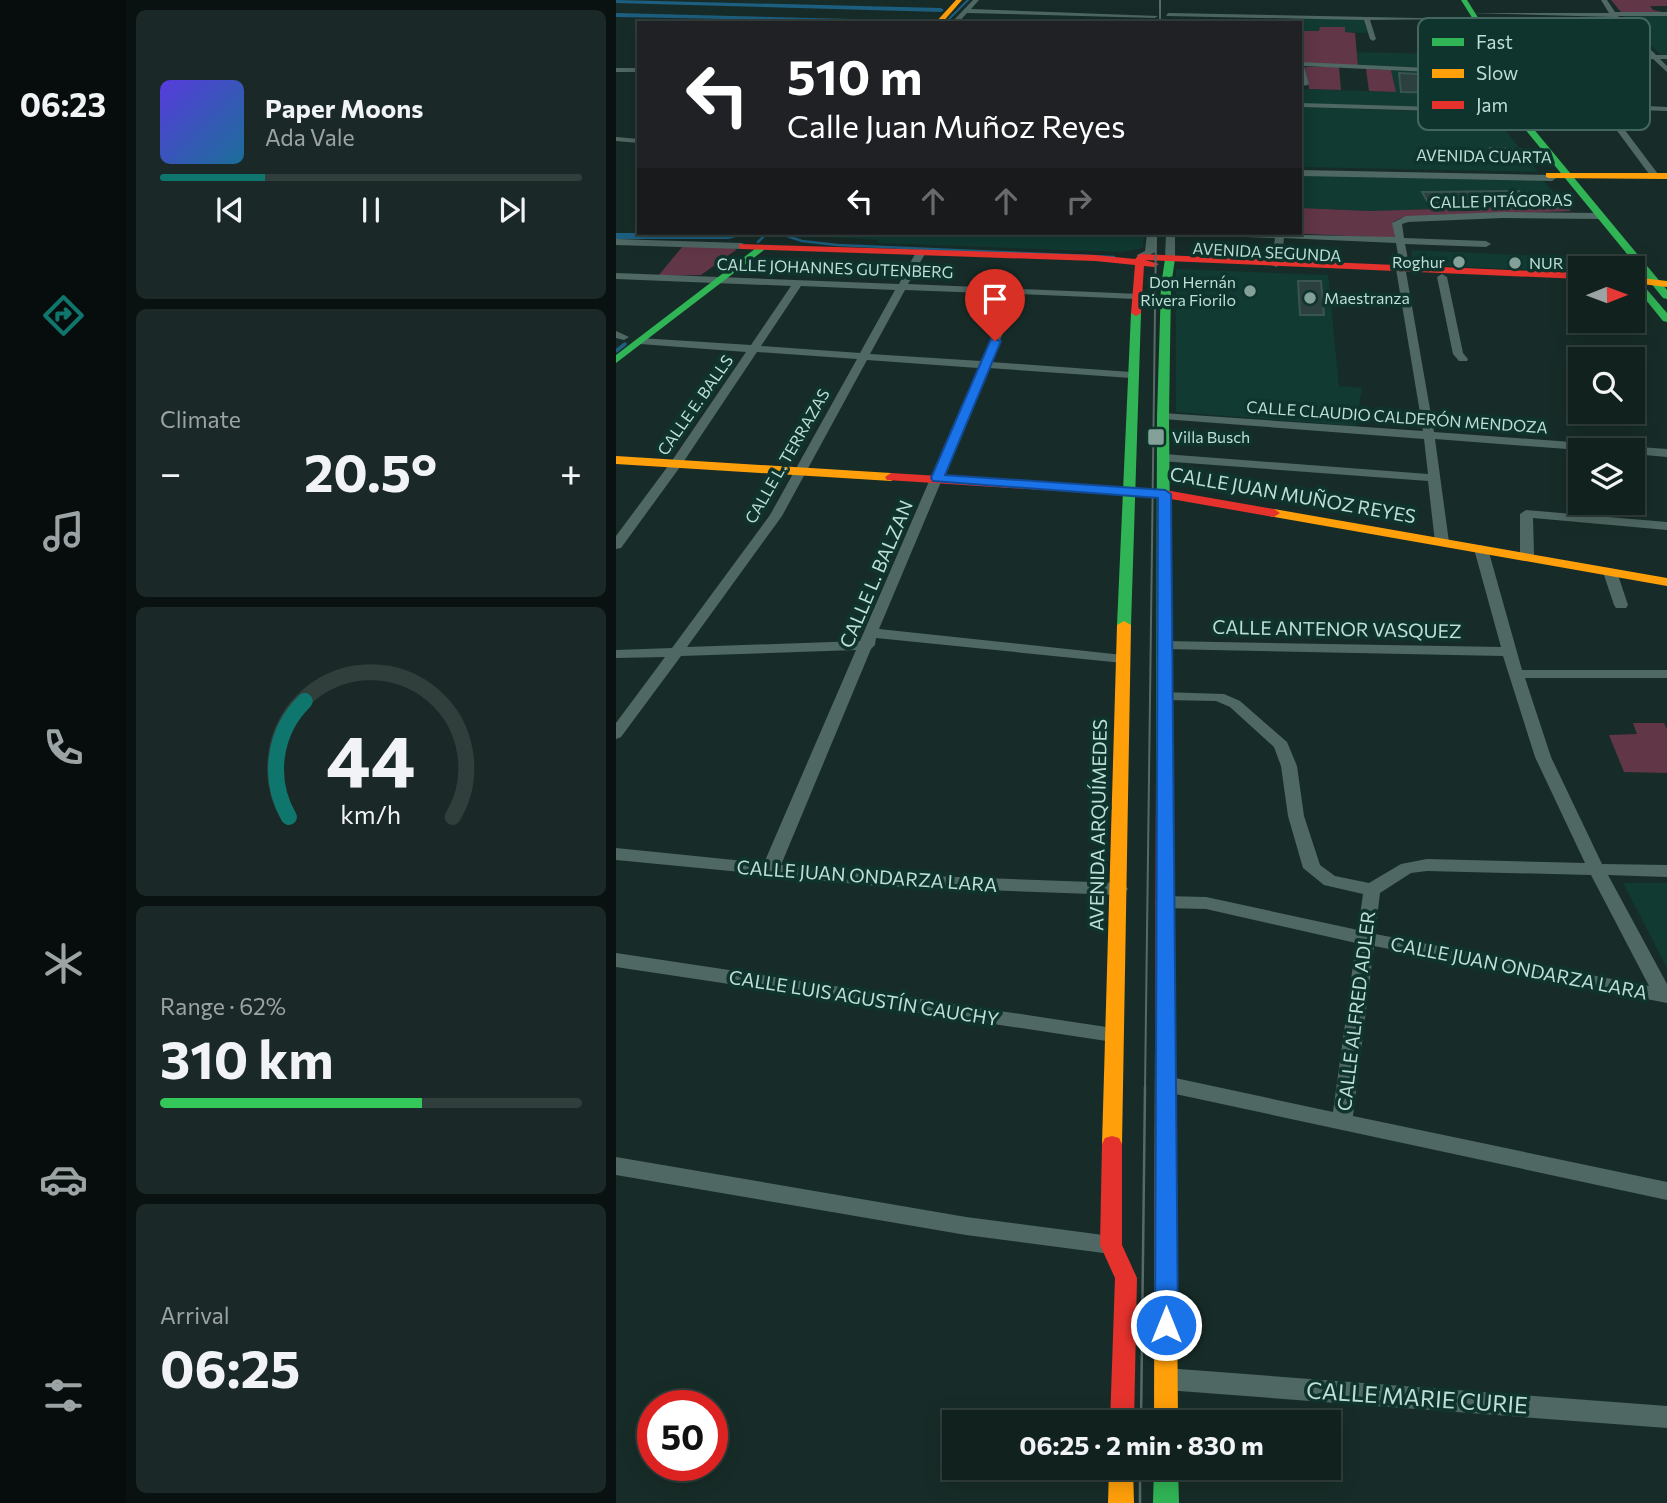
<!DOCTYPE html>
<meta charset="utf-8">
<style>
:root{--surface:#11211e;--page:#1a2927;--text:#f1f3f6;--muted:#9ca3a4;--line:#303e3c;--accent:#0f766e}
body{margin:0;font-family:Commissioner,sans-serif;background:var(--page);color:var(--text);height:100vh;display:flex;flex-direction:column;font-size:26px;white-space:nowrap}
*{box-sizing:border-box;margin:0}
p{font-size:23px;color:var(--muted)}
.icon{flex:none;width:38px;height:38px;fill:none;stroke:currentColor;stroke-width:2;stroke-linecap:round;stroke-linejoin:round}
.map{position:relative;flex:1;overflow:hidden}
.sheet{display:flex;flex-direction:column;gap:10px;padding:10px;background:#091210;width:490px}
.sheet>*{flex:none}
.hud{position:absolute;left:21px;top:21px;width:665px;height:214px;border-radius:0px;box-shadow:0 4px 18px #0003,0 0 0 2px var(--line);background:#202124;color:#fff;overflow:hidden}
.needle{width:46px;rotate:89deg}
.tools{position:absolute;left:952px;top:256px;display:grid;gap:14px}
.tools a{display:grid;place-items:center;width:77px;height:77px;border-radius:0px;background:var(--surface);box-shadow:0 4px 18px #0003,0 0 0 2px var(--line);font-size:35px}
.speed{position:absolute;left:21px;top:1390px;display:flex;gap:14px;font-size:35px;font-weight:700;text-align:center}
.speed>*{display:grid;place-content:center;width:91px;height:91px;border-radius:50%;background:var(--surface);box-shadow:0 4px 18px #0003,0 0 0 2px var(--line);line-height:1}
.speed .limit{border:10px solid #d22;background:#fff;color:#111}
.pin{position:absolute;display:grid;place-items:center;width:60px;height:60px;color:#fff;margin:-72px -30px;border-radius:50% 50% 50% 0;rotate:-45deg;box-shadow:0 0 7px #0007}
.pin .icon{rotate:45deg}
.me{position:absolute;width:77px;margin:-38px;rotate:0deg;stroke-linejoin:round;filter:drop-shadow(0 0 5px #0008)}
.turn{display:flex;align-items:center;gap:24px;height:147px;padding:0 35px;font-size:32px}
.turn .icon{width:91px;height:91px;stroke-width:2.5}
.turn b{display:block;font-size:49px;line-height:60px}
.lanes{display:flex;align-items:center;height:66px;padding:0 35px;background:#0003;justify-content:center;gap:35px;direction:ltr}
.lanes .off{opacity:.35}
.big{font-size:52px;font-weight:700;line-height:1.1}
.sheet .card{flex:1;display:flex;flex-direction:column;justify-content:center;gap:10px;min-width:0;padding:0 24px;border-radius:10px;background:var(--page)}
.sheet .dial{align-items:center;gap:0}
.dial svg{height:182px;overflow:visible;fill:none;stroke:var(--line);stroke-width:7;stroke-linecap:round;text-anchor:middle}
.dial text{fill:var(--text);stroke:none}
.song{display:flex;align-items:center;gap:21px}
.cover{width:84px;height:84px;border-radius:10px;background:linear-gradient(135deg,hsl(250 70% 55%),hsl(200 70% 35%))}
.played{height:7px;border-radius:4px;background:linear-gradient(90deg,var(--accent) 25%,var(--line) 25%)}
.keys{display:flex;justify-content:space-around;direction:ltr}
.heat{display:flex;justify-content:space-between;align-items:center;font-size:38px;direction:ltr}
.charge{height:10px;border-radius:5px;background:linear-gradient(90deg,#34c759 62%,var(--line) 0)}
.trip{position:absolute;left:326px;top:1410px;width:399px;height:70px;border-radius:0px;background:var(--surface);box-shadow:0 4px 18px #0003,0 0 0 2px var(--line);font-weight:700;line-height:70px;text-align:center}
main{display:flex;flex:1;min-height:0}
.tab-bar{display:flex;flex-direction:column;width:126px;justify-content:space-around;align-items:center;background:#070d0c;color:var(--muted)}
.tab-bar .icon{width:49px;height:49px}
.tab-bar .active{color:var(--accent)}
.tab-bar b{font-size:32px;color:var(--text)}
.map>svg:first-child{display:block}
.built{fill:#103a32}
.green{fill:#613647}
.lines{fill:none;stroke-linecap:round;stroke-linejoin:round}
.stream-far2{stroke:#1d5f80;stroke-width:2}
.stream-far1{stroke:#1d5f80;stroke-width:2.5}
.stream{stroke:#1d5f80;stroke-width:3.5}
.canal{fill:#1d5f80;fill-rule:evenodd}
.building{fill:#2c413f;stroke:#3a5452;stroke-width:2}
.street{fill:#4f6863;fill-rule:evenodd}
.fast{fill:#30b455;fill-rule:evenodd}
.slow{fill:#ff9f0a;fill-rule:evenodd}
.jam{fill:#e5322d;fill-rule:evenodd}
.tram-far1{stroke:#576a66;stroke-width:2}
.tram{stroke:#576a66;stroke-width:2.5}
.route{fill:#1a73e8;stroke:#114b97;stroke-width:2}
.poi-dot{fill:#83a099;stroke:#0f342d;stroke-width:2.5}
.labels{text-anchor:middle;stroke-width:7;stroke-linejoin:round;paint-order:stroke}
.far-street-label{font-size:16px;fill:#bddfd6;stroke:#0f342d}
.far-poi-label{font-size:16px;fill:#bddfd6;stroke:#0f342d;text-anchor:start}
.street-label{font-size:19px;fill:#bddfd6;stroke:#0f342d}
.near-street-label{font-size:23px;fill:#bddfd6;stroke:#0f342d}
.key{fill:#0f342d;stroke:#436760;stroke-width:2}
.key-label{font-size:19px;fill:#bddfd6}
</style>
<main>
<nav class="tab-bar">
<b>06:23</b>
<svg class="icon active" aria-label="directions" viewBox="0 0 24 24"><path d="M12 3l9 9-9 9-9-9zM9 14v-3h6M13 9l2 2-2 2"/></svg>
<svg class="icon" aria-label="music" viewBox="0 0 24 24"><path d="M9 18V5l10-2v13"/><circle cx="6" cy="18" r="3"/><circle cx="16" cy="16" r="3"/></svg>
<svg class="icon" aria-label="phone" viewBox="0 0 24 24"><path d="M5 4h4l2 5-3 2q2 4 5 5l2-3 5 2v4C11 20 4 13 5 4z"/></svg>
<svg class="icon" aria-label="climate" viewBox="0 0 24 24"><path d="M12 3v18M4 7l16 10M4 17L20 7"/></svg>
<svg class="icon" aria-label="car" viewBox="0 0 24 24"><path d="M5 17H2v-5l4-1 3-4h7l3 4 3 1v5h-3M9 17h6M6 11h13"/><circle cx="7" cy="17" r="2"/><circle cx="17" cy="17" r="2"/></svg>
<svg class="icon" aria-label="filters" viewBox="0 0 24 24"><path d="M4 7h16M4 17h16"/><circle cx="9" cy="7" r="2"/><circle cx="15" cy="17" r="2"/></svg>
</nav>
<section class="sheet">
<div class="card">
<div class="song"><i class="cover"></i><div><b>Paper Moons</b><p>Ada Vale</p></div></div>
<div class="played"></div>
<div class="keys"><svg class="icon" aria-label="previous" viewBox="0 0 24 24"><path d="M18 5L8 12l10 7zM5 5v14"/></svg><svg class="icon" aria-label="pause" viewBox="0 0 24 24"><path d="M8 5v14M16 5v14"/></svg><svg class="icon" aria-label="next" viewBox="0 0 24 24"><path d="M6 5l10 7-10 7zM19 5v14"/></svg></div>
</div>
<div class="card"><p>Climate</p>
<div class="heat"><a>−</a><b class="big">20.5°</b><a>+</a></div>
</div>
<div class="card dial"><svg viewBox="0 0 100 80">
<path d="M14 69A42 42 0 1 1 86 69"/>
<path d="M14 69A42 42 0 0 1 21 18" stroke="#0f766e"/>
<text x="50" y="56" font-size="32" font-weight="700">44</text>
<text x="50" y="72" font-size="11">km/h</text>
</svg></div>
<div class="card"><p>Range · 62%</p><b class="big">310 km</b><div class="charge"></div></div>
<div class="card"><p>Arrival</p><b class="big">06:25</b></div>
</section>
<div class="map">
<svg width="1051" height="1503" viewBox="0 0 1051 1503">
<rect width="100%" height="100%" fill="#172c28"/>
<g class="built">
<polygon points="1010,16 1051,16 1051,55 1044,54 1007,17"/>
<polygon points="678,18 747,19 752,33 684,31 684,23 679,23"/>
<polygon points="741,52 860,55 866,71 742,66"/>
<polygon points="775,70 867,75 881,108 684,104 684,89 780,92"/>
<polygon points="684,107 883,114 891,132 922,172 684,167"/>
<polygon points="684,175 927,180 949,205 754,211 684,208"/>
<polygon points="189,233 528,233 527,248 505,252 261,243 262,240 197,236"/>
<polygon points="795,250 992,259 999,268 964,268 964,272 804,265 796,261"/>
<polygon points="560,269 712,275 723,386 746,388 740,426 560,412"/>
<polygon points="1007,883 1051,883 1051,968 1014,896"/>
</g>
<g class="green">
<polygon points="995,0 1051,0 1051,6 1034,6 1037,10 1051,13 1005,12"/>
<polygon points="704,27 729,27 729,32 739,33 742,66 688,63 684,31 703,31"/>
<polygon points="689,67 723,67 725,90 693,89"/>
<polygon points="750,69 775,70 780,92 753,91"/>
<polygon points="949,205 955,211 785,218 777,222 779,237 776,238 670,233 684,233 684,208 754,211"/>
<polygon points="67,246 119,248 120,250 85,275 42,276"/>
<polygon points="1017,723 1048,723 1051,729 1051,773 1008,772 993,735 1021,734"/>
</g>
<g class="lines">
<polyline class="stream-far2" points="329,23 352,0"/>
<g class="stream-far1">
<polyline points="162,233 186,241 221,245 498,257"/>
<polyline points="142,242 151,233"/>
</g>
<polyline class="stream" points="0,351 9,344"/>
<g class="canal">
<polygon points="0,0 325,8 328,10 325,12 0,3"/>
<polygon points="0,13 318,21 321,23 0,17"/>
<polygon points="0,233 136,233 112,239 0,239"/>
</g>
</g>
<g class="building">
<polygon points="783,73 824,75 828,93 785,92"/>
<polygon points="874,148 919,150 918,161 877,160"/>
<polygon points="903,191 911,203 813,204 806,192"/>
<polygon points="682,281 705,281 708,315 684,315"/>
</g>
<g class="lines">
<g class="street">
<polygon points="357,0 363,0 355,9 542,16 539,18 351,13 342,23 335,23"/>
<polygon points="985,0 991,0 999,12 1051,12 1051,16 1002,16 1040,55 1051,55 1051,59 1044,59 1051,66 1051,72 1037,59 954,59 989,104 1051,107 1051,111 993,109 1042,174 1042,178 1036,178 985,109 886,105 889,101 981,104 947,59 869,58 866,56 869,54 1033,55 996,17 855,13 993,13"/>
<polygon points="552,13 852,19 754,20 760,39 757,41 754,39 748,20 550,16"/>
<polygon points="684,62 876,71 880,73 876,75 688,66 693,84 689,86 684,80"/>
<rect x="0" y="68" width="23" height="4"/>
<polygon points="684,103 890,109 894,111 890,113 684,107"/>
<polygon points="0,137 23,139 23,143 0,141"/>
<polygon points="684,170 936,175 940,178 936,181 684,176"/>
<polygon points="887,212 984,213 988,216 984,219 887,218 792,222 786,224 788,238 870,241 875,244 870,247 789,244 794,269 790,272 818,432 1051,449 1051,457 1017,454 1017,450 964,450 819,439 833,542 826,546 819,542 812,481 544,461 544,455 548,454 812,474 808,439 547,419 541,416 547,413 807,431 780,269 784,266 780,243 668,238 665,264 660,267 655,264 659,238 602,236 597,233 779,237 776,223 790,216"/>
<polygon points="531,233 540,233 539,252 527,259 521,259 521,255 529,251"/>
<polygon points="550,233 559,233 559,259 554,262 549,259"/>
<polygon points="0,239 126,243 131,246 126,249 0,245"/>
<path d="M305,249l5,3 -18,32 232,10 1,2 -5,3 -117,-5 -28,68 140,10 5,3 -5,3 -142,-10 -110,261 244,26 7,4 -7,4 -247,-25 -1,7 -4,4 -90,216 95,9 243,9 6,2 3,4 -3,4 -6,2 -243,-9 -101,-10 -6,2 -7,-4 -146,-14v-12l148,15 92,-213 -175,6 -60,81 -5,2v-16l49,-66 -49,1v-8l56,-2 98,-133 87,-156 -100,-7 -77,115 -59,81 -5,1v-13l55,-74 75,-110 -106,-8 -5,-3 5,-3 111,7 40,-59 -175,-7v-6l283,11 17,-32zM185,286l94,4 -35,63 -99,-7zM289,290l105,4 -29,67 -111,-7zM251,360l111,8 -118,273 -173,6 95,-131z"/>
<polygon points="826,274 831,277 847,353 852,359 851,361 843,361 837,354 821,277"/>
<polygon points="0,331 13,337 8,340 0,338"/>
<polygon points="910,510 1051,522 1051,530 917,518 918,556 911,560 904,556 904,514"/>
<path d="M865,545l7,4 34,121h145v8h-142l26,79 51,107 65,1v12l-59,-2 59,109v19l-293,-57 -21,170 314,66v18l-501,-108 -7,-2 -3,-6 3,-6 7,-2 167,36 23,-169 -150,-34 -42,-1 -6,-2 -3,-4 3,-4 6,-2 42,1 152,33 5,-36 -39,-9 -21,-17 -15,-52 -7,-50 -7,-19 -44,-40 -14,-6 -50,-1 -5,-2 -3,-3 3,-3 63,2 16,7 47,41 10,24 7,50 16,49 15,11 34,7 32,-19 26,-5 158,4 -50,-106 -32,-101 -339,-7 -7,-4 7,-4 337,6 -27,-98zM811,871l164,4 58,111 -274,-52 5,-41 31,-20z"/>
<polygon points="994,568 1001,572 1012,605 1010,608 1000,608 998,605 987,572"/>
<polygon points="0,953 497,1028 504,1030 507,1035 504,1040 497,1042 0,967"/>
<polygon points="0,1157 350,1217 495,1236 503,1238 506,1245 503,1252 495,1254 350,1235 0,1175"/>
<polygon points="550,1368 1051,1406 1051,1428 550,1390 542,1387 538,1379 542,1371"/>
</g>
<g class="fast">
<polygon points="845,0 851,0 886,56 916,127 1051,290 1051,299 1047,298 908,128 880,56"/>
<polygon points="144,245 152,247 0,363 0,355"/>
<polygon points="554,256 559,259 555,286 553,416 556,773 548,778 540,773 541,416 545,286 549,259"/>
<polygon points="1021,285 1027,285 1051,313 1051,322 1047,321 1021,289"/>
<polygon points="520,310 525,313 515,625 508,629 501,625 515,313"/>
<polygon points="538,1468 562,1468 563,1503 537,1503"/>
</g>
<g class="slow">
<polygon points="340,0 346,0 326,23 319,23"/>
<polygon points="930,173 1051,173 1051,179 933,178 930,177"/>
<polygon points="1017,277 1051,281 1051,287 1017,283"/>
<polygon points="0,456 275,473 281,477 275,481 0,464"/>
<polygon points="658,509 1051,578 1051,586 653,516 652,513"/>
<polygon points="508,621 515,625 506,1144 503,1150 496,1152 489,1150 486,1144 501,625"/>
<polygon points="549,1035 556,1037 559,1042 562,1423 538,1423 539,1042 542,1037"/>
<polygon points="493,1468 517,1468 518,1503 492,1503"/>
</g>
<g class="jam">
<polygon points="123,244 479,255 519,259 524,254 964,273 964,279 529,260 543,264 538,267 528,266 525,313 520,316 515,313 519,265 479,261 126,249 123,248"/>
<polygon points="275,473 549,490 658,509 664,513 658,517 549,498 271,480 269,477"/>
<polygon points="548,768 556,773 559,1042 556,1047 549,1049 542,1047 539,1042 540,773"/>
<polygon points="496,1136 503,1138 506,1144 506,1245 521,1278 518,1423 494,1423 499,1278 484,1245 486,1144 489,1138"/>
</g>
<g class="tram-far1">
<polyline points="544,0 544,23"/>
<polyline points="529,1089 540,233"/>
</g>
<g class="tram">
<polyline points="525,1423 529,1087"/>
<polyline points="524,1468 524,1503"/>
</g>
</g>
<polygon class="route" points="375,339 385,341 329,475 549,490 555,494 562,1325 558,1333 550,1336 542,1333 539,1325 542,498 317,481 315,478"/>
<g class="poi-dot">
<circle cx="843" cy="262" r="7"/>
<circle cx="899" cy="263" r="7"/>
<circle cx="634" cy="291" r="7"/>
<circle cx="694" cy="298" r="7"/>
<rect x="531" y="428" width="18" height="18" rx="3.5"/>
</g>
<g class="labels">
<g class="far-street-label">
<text transform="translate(868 156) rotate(1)" y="6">AVENIDA CUARTA</text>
<text transform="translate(885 201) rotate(-1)" y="6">CALLE PITÁGORAS</text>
<text transform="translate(651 252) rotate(3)" y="6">AVENIDA SEGUNDA</text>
<text transform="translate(219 268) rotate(2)" y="6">CALLE JOHANNES GUTENBERG</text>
<text transform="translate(79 405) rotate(-55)" y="6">CALLE E. BALLS</text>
<text transform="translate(781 417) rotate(4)" y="6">CALLE CLAUDIO CALDERÓN MENDOZA</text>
<text transform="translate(171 456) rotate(-60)" y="6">CALLE L. TERRAZAS</text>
</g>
<g class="far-poi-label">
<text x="829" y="268" text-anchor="end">Roghur</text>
<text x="913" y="269">NUR</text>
<text x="620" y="288" text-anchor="end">Don Hernán<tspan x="620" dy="18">Rivera Fiorilo</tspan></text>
<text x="708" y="304">Maestranza</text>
<text x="556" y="443">Villa Busch</text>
</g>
<g class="street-label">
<text transform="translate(677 495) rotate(10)" y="7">CALLE JUAN MUÑOZ REYES</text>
<text transform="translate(260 574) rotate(-67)" y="7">CALLE L. BALZAN</text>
<text transform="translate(721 629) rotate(1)" y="7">CALLE ANTENOR VASQUEZ</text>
<text transform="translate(482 825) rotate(-89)" y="7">AVENIDA ARQUÍMEDES</text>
<text transform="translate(251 876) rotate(4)" y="7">CALLE JUAN ONDARZA LARA</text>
<text transform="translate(903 968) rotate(11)" y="7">CALLE JUAN ONDARZA LARA</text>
<text transform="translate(248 998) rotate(9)" y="7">CALLE LUIS AGUSTÍN CAUCHY</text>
<text transform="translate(740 1011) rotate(-83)" y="7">CALLE ALFRED ADLER</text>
</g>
<g class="near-street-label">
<text transform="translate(801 1398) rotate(4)" y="8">CALLE MARIE CURIE</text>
</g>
</g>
<rect x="802" y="18" width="232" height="112" rx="10" class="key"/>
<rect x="816" y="38" width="32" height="8" fill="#30b455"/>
<rect x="816" y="69" width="32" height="9" fill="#ff9f0a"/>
<rect x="816" y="101" width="32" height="8" fill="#e5322d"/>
<g class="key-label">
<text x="860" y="49">Fast</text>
<text x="860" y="80">Slow</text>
<text x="860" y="112">Jam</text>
</g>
</svg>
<div class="tools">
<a><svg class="needle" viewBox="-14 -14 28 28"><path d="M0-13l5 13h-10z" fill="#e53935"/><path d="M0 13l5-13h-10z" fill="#9ca3a4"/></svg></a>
<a><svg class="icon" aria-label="search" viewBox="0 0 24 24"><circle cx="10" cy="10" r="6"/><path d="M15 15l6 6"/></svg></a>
<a><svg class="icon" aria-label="layers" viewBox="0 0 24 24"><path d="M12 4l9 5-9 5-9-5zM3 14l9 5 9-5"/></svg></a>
</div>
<div class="speed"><div class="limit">50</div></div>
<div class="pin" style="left:379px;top:341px;background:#d93025"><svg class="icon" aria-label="arrive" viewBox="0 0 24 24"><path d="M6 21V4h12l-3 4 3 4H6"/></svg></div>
<svg class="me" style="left:550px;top:1325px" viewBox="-20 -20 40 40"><circle r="17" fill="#1a73e8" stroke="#fff" stroke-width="3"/><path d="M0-11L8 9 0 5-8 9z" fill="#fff"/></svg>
<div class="trip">06:25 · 2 min · 830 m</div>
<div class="hud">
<div class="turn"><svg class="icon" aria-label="left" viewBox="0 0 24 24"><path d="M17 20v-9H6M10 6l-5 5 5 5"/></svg><div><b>510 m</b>Calle Juan Muñoz Reyes</div></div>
<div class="lanes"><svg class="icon" aria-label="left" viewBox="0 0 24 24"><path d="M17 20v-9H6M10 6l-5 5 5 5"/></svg><svg class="icon off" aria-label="ahead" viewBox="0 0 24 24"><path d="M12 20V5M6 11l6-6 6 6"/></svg><svg class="icon off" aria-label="ahead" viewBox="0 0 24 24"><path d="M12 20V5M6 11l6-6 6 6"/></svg><svg class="icon off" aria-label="right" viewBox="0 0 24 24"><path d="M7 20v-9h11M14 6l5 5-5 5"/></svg></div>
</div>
</div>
</main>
